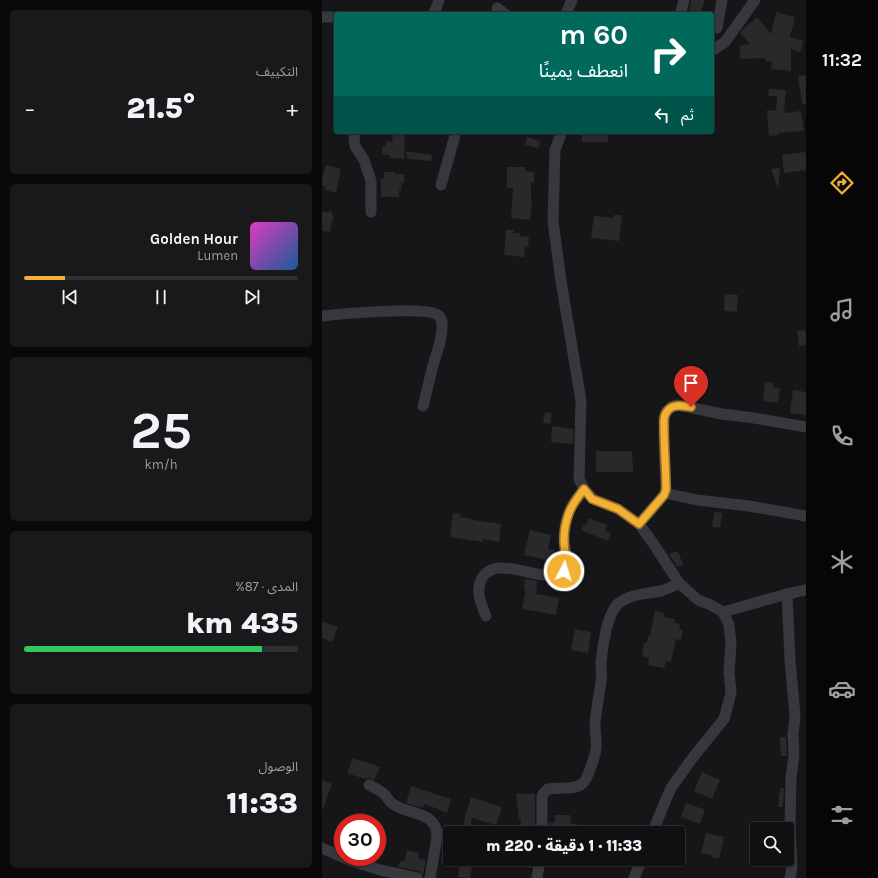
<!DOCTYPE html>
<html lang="ar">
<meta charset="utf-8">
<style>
:root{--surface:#101012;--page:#19191b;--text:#f1f3f6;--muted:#9c9d9f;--line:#303032;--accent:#f2b134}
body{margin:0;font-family:Karla,"Noto Sans Arabic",sans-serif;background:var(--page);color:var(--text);direction:rtl;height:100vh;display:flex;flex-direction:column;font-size:15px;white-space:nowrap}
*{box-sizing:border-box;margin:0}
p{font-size:13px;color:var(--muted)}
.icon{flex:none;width:22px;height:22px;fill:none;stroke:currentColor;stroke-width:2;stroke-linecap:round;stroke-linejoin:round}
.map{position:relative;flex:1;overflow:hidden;direction:ltr}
.details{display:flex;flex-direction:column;gap:10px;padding:10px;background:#09090a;width:322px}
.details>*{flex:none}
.hud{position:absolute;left:12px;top:12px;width:380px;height:122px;border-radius:4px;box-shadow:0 1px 3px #0004,0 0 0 1px var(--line);direction:rtl;background:#00695c;color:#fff;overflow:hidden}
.fabs{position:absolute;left:428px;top:822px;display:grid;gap:8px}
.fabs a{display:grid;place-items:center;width:44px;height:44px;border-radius:4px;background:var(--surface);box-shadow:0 1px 3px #0004,0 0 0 1px var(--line);font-size:20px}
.speed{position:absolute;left:12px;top:814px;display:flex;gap:8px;font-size:20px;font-weight:700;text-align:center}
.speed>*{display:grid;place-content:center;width:52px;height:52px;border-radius:50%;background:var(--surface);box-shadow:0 1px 3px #0004,0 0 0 1px var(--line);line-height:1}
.speed .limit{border:6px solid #d22;background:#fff;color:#111}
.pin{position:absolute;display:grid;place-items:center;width:34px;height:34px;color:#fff;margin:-41px -17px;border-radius:50% 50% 50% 0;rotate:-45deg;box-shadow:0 0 4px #0007}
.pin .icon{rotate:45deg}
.me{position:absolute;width:44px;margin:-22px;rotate:5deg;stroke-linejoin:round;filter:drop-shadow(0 0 3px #0008)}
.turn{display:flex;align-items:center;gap:14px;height:84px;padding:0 20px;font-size:18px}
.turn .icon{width:52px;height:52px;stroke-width:2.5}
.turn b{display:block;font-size:28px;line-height:34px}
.then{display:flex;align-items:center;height:38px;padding:0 20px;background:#0003;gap:8px;font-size:15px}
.big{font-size:30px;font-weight:800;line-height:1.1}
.details .widget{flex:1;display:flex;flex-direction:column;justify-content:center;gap:6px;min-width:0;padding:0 14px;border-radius:6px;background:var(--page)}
.details .dial{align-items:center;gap:0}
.dial b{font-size:52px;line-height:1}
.song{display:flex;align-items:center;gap:12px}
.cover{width:48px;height:48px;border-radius:6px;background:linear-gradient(135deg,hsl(310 70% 55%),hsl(210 70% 35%))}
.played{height:4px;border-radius:2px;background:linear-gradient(90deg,var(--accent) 15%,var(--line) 15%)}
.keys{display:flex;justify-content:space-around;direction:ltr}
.heat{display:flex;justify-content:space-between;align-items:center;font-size:22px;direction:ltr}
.charge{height:6px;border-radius:3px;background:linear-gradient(90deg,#34c759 87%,var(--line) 0)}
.trip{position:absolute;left:121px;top:826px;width:242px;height:40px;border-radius:4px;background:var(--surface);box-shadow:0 1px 3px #0004,0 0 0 1px var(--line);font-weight:800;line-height:40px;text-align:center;direction:rtl}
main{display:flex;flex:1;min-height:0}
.tabs{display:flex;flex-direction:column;width:72px;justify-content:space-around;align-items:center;background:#060607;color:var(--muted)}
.tabs .icon{width:28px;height:28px}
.tabs .current{color:var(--accent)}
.tabs b{font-size:18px;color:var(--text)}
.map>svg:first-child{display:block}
.building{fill:#29292c}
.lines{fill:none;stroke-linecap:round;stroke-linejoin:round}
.minor{stroke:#37383d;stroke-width:11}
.route-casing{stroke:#9d7322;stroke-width:10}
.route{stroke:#f2b134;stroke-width:7}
</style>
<main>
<nav class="tabs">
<b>11:32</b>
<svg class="icon current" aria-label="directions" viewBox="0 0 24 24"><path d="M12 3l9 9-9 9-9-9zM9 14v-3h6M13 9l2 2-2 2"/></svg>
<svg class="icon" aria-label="music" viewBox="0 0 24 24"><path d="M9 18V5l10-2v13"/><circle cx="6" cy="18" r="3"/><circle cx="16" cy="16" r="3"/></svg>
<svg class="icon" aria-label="phone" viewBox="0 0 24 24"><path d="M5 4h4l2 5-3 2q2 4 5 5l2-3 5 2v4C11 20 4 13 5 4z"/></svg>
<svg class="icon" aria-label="climate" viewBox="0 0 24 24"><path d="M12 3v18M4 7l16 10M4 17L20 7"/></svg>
<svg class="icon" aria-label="car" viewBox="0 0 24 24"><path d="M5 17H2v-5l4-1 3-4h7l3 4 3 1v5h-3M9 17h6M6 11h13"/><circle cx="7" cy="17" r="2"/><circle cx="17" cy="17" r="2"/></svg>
<svg class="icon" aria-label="filters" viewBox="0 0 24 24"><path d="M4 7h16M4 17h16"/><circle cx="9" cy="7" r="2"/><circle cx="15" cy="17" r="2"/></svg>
</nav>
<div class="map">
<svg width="484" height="878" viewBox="0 0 484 878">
<rect width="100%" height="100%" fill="#161618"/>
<g class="building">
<polygon points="369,0 383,0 378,14 367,10"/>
<polygon points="454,12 473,17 468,37 482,41 478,52 469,49 469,71 449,69 450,62 443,61 443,58 418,59 418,45 428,44 418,33 420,30 435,17 449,34"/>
<polygon points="484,75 484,104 480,104 476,76"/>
<polygon points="447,89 464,90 462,113 479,111 482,131 456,133 457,135 447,136 445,110 454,111 455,96 446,96"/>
<polygon points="71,132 83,132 82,159 68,158 67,155 60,155 60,147 64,147 64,141 70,142"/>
<rect x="260" y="132" width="26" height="10"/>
<polygon points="205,137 218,141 217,148 203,145"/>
<polygon points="83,151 110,155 109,161 86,159"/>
<polygon points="484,152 484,170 462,173 460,155"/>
<polygon points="4,165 19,169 14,193 3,190 4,187 0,186 0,180"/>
<polygon points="185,167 203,167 203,171 212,172 212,182 209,183 209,199 210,199 208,220 189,218 191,188 185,188"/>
<polygon points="458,168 456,188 449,169"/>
<polygon points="62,172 73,172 73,174 82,174 82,183 79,183 79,190 77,190 77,197 59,197 59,179 62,179"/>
<polygon points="0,211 5,212 9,211 12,218 10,221 8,232 0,231"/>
<polygon points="292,215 300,215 297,241 269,238 272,216 291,218"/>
<polygon points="184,230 192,230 191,233 198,233 198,236 207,237 206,247 203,246 202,257 182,255"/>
<polygon points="403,294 416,295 415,312 402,311"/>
<polygon points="484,330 484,345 477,346 475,331"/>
<polygon points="443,382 452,383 451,387 458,388 456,403 441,401"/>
<polygon points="471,390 484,392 484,415 468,413"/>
<polygon points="223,412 230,413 228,424 221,423"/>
<polygon points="230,426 251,429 251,444 229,442"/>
<polygon points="274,451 310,451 311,472 274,472"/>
<polygon points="392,512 400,513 398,528 390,527"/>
<polygon points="131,513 139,514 138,517 151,519 151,520 179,524 177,542 161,539 161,542 128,537"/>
<polygon points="267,518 285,525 283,531 289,533 286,541 259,530 262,524 264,525"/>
<polygon points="208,530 229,535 226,549 233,550 233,552 237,552 237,557 235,566 233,567 222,565 224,560 202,555"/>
<polygon points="356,551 361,565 355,567 347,554"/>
<polygon points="203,579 215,581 214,594 237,598 234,615 200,609 204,590 202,590"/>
<polygon points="333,611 342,613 341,617 353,619 352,623 358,624 357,629 361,630 359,640 354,639 349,662 344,661 342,668 326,665 327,658 322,657 323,656 320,655 322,643 325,643 326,635 328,636"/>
<polygon points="0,621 16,627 10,642 0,638"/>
<polygon points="253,629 269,632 266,653 249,650"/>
<polygon points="458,737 464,737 465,756 459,756"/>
<polygon points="31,758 58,767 52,780 47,778 43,779 25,773"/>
<polygon points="380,772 398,780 390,799 372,791"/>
<polygon points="0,780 10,784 1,809 0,808"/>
<polygon points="89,786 129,799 125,813 103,804 101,808 84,803"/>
<polygon points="458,788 462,788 461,807 456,807"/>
<polygon points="194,794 213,794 213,833 198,833 199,819 197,819"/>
<polygon points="149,797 180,807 174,825 150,818 148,831 141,830 143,817"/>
<polygon points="364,803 383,810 378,824 359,817"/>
<polygon points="233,815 248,815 249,824 255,824 255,833 227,833 227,822 233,822"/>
<polygon points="449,822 461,823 461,829 448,829"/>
<polygon points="384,833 402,837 397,859 390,857 390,855 379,853"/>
<polygon points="85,850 97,853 96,858 104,860 101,875 99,873 96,871 76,867 78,861 82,862"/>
<polygon points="138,859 142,859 151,861 148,878 136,877"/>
<polygon points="177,859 211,859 210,868 177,863"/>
</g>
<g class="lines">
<g class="minor">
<polyline points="175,8 183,14"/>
<polyline points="112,14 117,0"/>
<polyline points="244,14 250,0"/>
<polyline points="359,14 359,11 362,0"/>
<polyline points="0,17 14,17"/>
<polyline points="395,28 400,0"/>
<polyline points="390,51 403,42 433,0"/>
<polyline points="33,132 32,141 33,146 42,160 49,181 49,212"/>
<polyline points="239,132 238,137 233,150 231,221 239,281 259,401 257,479 262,489 271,499 296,509 317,524 333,546 357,583 376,600 387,604 401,612 407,625 409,645 407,672 409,693 402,719 372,756 349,788 330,833"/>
<polyline points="119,185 134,132"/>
<path d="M0,316c19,-2 103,-10 116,-1 2,1 4,5 4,8 1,12 -4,27 -8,39 -4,14 -7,29 -11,44"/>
<polyline points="343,493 375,500 427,506 484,516"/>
<polyline points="317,524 342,495 344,490 342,438 342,418 344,412 349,407 355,405 361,406 400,414 432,418 484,427"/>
<polyline points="465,594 468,660 473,715 471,735 472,755 469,779 468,827 470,867 468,878"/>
<polyline points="401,612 465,594 484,590"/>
<path d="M164,616c-5,-12 -11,-26 -4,-38 15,-26 63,8 80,-6 9,-7 2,-23 2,-33 0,-8 2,-19 5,-27 3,-8 10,-16 15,-23"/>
<path d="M47,785c5,3 12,5 16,10 3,3 4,7 8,9 15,11 45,7 44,33l-7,41"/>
<path d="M220,833v-37l1,-2 5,-5c11,-2 27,2 35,-6 5,-4 12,-28 13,-34 1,-8 -1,-17 -1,-25 1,-14 4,-28 6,-42 1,-6 0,-13 0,-19 1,-14 6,-51 18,-60 12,-9 27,-9 41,-12 6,-1 13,-5 19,-8"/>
<polyline points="0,848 27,860 58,870 95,878"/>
<polyline points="215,878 218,859"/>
<polyline points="312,878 320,859"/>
</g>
</g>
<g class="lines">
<g class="route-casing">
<path id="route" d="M242,571c4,-12 0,-19 0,-31 0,-8 2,-19 5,-27 3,-9 10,-17 15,-24l8,10 26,10 21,15 25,-29 2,-5c0,-21 -2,-41 -2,-62 0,-5 -1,-11 2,-15 5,-10 16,-7 25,-6"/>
</g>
<use href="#route" class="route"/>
</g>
</svg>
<div class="fabs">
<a><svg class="icon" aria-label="search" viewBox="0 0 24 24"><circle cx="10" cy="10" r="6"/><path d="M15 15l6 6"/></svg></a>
</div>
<div class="speed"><div class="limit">30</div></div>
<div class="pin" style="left:369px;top:407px;background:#d93025"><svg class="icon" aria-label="arrive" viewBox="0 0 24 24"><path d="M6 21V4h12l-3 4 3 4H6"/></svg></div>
<svg class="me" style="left:242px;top:571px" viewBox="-20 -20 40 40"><circle r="17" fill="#f2b134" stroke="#fff" stroke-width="3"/><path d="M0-11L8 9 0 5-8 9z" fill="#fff"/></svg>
<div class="trip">11:33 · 1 دقيقة · 220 m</div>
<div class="hud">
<div class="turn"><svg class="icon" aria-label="right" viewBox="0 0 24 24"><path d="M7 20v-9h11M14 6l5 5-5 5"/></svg><div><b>60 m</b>انعطف يمينًا</div></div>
<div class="then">ثم<svg class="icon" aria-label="left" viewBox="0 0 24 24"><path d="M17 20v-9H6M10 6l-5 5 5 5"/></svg></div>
</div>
</div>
<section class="details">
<div class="widget"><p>التكييف</p>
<div class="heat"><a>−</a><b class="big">21.5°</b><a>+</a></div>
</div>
<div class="widget">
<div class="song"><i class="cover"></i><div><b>Golden Hour</b><p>Lumen</p></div></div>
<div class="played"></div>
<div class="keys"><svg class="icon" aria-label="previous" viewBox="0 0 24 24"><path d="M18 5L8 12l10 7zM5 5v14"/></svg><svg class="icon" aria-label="pause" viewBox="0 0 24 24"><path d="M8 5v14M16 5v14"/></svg><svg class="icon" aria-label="next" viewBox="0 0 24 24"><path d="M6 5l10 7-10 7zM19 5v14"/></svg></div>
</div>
<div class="widget dial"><b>25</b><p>km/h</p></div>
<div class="widget"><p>المدى · 87%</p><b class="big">435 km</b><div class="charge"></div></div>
<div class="widget"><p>الوصول</p><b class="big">11:33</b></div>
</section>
</main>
